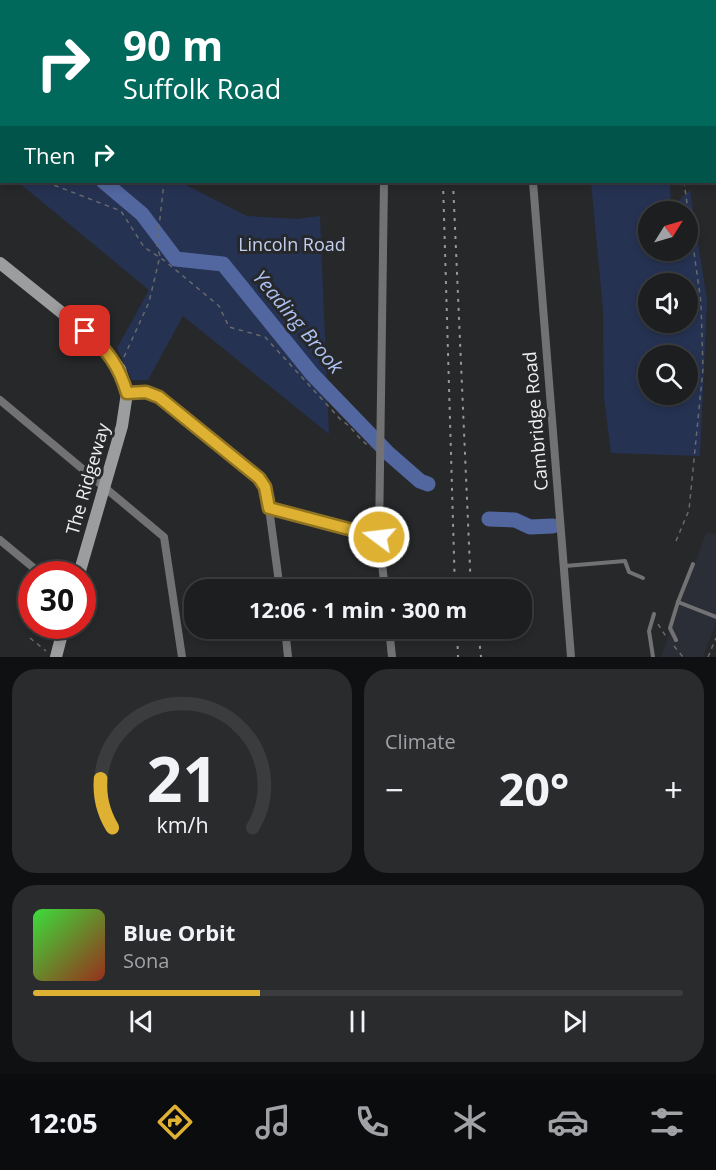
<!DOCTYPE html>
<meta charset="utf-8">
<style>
:root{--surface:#1c1e20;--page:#292b2d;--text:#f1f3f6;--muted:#a0a2a5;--line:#3a3c3e;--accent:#deb133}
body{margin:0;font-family:"Open Sans",sans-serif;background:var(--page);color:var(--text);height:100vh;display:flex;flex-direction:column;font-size:22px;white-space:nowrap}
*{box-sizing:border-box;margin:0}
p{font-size:20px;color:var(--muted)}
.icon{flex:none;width:33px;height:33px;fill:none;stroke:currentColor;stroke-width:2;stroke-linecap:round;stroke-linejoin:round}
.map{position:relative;height:657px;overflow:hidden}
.panel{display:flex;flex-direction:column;gap:12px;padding:12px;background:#0f1012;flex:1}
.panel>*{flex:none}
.top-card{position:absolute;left:0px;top:0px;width:717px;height:183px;box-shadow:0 3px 9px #0003,0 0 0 2px var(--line);background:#00695c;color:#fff;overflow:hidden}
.needle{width:39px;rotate:53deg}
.tools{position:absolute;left:638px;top:201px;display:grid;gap:12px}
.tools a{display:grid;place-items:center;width:60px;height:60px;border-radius:50%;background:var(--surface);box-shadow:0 3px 9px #0003,0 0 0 2px var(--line);font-size:30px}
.speed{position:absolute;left:18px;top:561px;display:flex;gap:12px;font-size:30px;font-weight:700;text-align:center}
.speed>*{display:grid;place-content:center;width:78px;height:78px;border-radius:50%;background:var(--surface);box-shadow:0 3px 9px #0003,0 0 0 2px var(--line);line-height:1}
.speed .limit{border:9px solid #d22;background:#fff;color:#111}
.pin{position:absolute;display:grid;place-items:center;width:51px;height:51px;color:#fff;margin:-26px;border-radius:12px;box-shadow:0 3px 9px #0006}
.me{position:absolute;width:66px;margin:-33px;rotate:285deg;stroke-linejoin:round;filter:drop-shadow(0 0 4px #0008)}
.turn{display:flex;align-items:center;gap:21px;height:126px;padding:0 24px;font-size:27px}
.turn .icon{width:78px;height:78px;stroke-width:2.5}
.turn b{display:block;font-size:42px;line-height:51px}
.then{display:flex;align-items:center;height:57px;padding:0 24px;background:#0003;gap:12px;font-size:22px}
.big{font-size:45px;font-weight:700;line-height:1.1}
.panel .widget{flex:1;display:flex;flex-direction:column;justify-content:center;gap:9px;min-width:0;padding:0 21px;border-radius:24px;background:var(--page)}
.panel .dial{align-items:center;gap:0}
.dial svg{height:156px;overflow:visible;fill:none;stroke:var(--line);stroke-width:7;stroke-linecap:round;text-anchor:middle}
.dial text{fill:var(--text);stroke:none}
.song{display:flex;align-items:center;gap:18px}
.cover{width:72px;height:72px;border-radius:9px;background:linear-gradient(135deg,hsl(120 70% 55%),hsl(10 70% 35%))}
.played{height:6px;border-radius:3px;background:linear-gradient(90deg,var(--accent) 35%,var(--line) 35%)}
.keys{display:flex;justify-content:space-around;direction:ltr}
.heat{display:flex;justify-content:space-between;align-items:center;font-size:33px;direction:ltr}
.panel .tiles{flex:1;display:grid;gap:12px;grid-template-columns:1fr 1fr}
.widget:last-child{grid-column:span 2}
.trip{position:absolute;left:184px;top:579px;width:348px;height:60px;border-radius:24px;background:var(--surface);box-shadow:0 3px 9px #0003,0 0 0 2px var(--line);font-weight:700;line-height:60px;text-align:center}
.tab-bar{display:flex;height:96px;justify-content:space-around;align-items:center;background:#0b0c0d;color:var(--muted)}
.tab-bar .icon{width:42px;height:42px}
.tab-bar .on{color:var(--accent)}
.tab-bar b{font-size:27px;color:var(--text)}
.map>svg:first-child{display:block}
.built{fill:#2b2e36}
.green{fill:#263252;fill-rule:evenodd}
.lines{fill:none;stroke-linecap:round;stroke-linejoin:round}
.river{stroke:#52679f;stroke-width:15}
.path{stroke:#68696b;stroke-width:1.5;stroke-dasharray:4.5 4.5;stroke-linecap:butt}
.lane{stroke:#727274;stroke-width:4}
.street{stroke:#727274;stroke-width:8}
.secondary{stroke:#9c9d9f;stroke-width:12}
.rail{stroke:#97989a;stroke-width:2;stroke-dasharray:3 6;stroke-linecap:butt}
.route-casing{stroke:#907321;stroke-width:15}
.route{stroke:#deb133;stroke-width:10}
.labels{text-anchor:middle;stroke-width:6;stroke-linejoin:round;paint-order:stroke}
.park-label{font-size:18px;fill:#c2cff1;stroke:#26282a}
.street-label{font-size:18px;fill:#efeff1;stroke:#26282a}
.water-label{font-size:20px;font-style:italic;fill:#adc1f2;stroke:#26282a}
</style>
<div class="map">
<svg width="716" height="657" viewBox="0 0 716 657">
<rect width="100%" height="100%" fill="#26282a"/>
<polygon class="built" points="706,533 716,534 716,622 703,657 661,657"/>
<g class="green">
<polygon points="18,182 180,182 247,216 296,219 320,216 329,434 183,316 148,380 132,380 117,348 149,290"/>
<path d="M591,182h79l1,26 19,-18 17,111 -7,155 -89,-3 -7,-55 -1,-88zM648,212h39v38h-39zM648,284h39v38h-39zM648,356h39v38h-39z"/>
</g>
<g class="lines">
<g class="river">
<polyline points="0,105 2,106"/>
<polyline points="104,182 142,214 176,259 223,264 312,374 388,453 420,481 428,484"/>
<polyline points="489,519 515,520 530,527 553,526"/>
</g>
<g class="path">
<polyline points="582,0 583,2"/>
<polyline points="0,94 2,95"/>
<polyline points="0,113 2,114"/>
<path d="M46,182l75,29 23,36 21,14 54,45 10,21 36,10 76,83c13,8 17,20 30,27"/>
<polyline points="124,357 149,302 160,256 157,245 164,182"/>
<polyline points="676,541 689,510 703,369 701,302 684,182"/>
<polyline points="658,624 667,638"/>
<polyline points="30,638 46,651"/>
<polyline points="674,646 683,657"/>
<polyline points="708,657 716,638"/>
</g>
<g class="lane">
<polyline points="565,566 625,561 629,572 643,578"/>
<polyline points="678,602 693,564"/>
<polyline points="676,640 670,628 678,602 716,617"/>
<polyline points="653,657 649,631 654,614"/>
</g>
<g class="street">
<polyline points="4,0 7,2"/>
<polyline points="156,0 157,2"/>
<polyline points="270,0 270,2"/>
<polyline points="376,0 376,2"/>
<polyline points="518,0 518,2"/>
<polyline points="699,0 699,2"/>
<polyline points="716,46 716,47"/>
<polyline points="384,182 379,537 385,590"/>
<polyline points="533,182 571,657"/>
<polyline points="127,393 146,392 159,397 259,478 265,487 269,508 379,537"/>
<polyline points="0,400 164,537 182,657"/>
<polyline points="269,508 280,590"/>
<polyline points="0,540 41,574"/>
<polyline points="285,628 288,657"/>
<polyline points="389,628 392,657"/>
</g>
<g class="secondary">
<polyline points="0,263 102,345 120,369 127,393 122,426 79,574"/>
<polyline points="56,657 64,626"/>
</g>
<g class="rail">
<polyline points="436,0 436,2"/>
<polyline points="446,0 446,2"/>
<polyline points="443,182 455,590"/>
<polyline points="453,182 471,590"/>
<polyline points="457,628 458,657"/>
<polyline points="478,628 481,657"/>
</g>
</g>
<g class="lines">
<g class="route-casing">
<path id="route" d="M85,331c22,18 34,35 42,62l19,-1 13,5 100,81 6,9 4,21 110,29"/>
</g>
<use href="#route" class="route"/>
</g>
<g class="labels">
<g class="park-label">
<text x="292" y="251">Lincoln Road</text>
</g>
<g class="street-label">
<text transform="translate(536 421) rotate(-95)" y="6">Cambridge Road</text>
<text transform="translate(88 479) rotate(-74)" y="6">The Ridgeway</text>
</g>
<g class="water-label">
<text transform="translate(298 322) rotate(50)" y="7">Yeading Brook</text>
</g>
</g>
</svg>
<div class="tools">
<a><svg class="needle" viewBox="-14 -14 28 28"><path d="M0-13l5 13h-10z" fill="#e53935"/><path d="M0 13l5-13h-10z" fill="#a0a2a5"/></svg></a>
<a><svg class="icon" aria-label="sound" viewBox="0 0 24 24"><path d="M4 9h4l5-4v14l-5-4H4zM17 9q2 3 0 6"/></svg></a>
<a><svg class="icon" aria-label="search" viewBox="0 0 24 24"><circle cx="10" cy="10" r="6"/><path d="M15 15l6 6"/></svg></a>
</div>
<div class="speed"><div class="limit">30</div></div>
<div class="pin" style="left:85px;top:331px;background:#d93025"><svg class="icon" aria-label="arrive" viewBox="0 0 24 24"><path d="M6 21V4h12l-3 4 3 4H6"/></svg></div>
<svg class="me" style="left:379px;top:537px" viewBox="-20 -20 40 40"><circle r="17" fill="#deb133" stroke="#fff" stroke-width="3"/><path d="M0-11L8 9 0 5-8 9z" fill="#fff"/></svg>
<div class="trip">12:06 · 1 min · 300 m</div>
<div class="top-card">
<div class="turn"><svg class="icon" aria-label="right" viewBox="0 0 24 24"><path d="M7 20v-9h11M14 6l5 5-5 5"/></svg><div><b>90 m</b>Suffolk Road</div></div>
<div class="then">Then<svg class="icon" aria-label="right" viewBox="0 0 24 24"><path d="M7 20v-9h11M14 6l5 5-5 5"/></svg></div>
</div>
</div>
<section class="panel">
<div class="tiles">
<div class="widget dial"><svg viewBox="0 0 100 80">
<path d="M14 69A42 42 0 1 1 86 69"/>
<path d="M14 69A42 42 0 0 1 8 44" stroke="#deb133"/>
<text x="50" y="56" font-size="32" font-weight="700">21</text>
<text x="50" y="72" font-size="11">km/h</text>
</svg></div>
<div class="widget"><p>Climate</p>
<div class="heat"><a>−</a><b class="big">20°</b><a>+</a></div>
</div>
<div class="widget">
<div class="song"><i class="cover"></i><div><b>Blue Orbit</b><p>Sona</p></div></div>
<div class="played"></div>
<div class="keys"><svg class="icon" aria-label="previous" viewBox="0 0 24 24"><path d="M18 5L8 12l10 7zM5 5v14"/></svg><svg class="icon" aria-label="pause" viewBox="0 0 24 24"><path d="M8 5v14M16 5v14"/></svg><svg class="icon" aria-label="next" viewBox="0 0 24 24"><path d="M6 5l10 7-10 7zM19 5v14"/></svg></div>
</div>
</div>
</section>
<nav class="tab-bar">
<b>12:05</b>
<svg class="icon on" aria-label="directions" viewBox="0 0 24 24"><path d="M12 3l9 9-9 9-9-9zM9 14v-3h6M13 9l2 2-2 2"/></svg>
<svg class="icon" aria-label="music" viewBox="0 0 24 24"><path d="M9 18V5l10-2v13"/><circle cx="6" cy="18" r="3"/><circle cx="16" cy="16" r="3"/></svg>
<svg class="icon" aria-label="phone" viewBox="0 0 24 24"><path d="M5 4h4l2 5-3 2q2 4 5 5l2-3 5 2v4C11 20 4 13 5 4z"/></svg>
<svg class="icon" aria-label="climate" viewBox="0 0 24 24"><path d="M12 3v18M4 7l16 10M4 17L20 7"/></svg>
<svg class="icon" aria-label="car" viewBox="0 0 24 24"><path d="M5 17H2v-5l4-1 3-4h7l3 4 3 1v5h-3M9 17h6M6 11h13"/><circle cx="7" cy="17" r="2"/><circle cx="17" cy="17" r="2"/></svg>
<svg class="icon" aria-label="filters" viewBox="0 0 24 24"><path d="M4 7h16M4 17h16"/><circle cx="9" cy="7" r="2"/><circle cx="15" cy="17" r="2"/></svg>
</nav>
